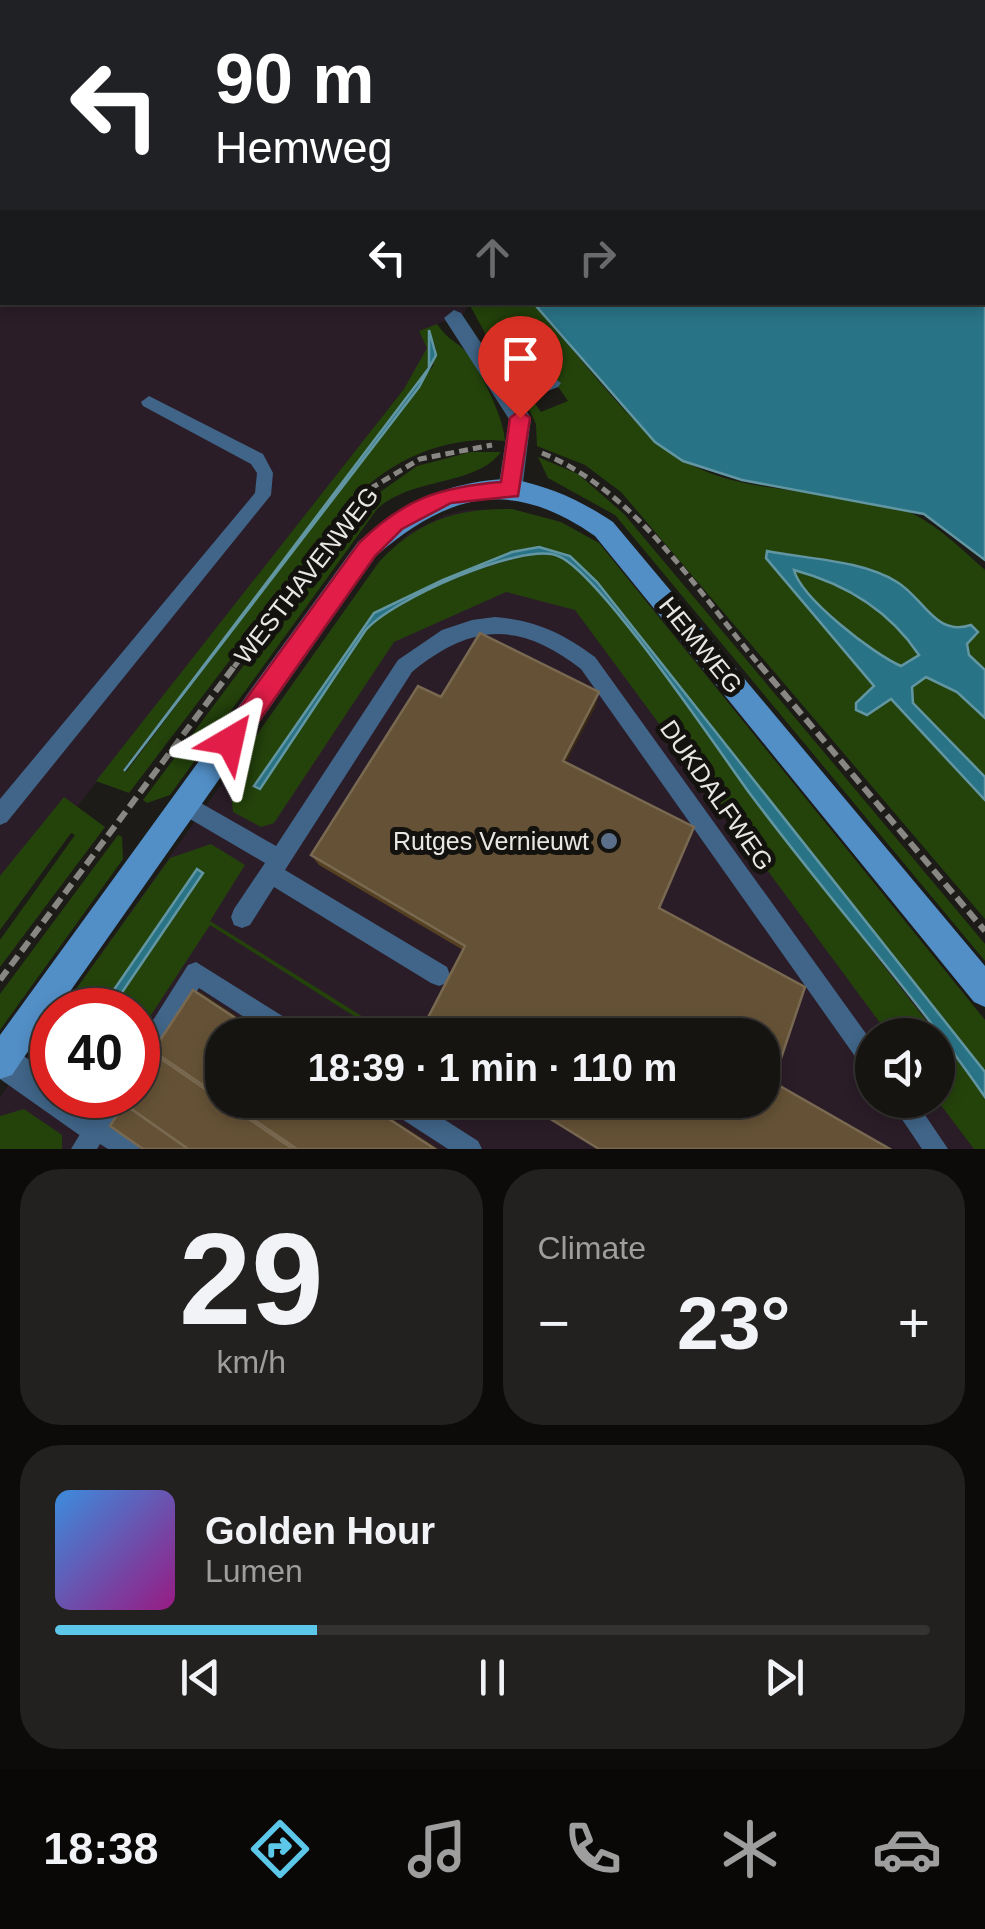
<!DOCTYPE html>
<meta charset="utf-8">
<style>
:root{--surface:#161411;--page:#23211f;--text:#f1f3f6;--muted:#9e9e9f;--line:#353331;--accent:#5cc7e8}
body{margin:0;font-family:Arial,sans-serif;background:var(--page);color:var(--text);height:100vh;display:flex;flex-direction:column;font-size:38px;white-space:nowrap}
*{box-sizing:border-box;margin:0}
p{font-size:32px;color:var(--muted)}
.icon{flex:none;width:55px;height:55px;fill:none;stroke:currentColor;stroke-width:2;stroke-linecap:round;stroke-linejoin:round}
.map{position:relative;height:1149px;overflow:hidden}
.drawer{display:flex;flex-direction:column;gap:20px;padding:20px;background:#0c0b09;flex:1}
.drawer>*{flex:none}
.hud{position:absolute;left:0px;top:0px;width:985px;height:305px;box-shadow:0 5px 15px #0003,0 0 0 2px var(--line);background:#202124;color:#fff;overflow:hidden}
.controls{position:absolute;left:855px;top:1018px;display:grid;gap:20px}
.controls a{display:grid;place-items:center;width:100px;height:100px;border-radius:50%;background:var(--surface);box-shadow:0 5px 15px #0003,0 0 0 2px var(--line);font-size:50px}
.speed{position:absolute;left:30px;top:988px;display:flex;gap:20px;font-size:50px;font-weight:700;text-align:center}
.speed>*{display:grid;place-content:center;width:130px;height:130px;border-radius:50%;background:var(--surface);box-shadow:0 5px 15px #0003,0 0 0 2px var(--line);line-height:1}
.speed .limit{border:15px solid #d22;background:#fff;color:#111}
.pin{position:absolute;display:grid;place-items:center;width:85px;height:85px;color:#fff;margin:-102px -42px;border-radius:50% 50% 50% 0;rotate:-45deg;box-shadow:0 0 10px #0007}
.pin .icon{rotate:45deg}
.me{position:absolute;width:110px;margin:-55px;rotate:36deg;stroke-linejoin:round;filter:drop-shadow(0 0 8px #0008)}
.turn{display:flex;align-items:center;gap:35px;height:210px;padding:0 50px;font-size:45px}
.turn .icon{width:130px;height:130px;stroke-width:2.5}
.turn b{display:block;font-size:70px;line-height:85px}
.lanes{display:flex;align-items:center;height:95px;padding:0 50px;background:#0003;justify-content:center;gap:50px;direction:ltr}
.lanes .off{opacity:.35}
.big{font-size:75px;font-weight:700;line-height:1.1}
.drawer .widget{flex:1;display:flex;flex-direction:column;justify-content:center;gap:15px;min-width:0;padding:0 35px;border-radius:40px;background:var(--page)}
.drawer .dial{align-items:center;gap:0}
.dial b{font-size:130px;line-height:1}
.song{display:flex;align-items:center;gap:30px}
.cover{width:120px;height:120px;border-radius:15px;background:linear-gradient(135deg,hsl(210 70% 55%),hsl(310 70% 35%))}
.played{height:10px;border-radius:5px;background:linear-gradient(90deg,var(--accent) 30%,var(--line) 30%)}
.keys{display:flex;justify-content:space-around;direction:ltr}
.heat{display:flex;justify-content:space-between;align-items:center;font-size:55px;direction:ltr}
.drawer .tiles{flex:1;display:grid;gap:20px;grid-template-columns:1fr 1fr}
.widget:last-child{grid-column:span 2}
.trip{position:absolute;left:205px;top:1018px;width:575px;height:100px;border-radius:40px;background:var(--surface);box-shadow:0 5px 15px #0003,0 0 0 2px var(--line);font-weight:700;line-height:100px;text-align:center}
.dock{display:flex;height:160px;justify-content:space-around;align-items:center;background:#090807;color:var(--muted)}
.dock .icon{width:70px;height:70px}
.dock .selected{color:var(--accent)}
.dock b{font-size:45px;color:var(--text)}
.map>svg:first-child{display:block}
.industrial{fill:#2b1d28;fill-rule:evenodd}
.green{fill:#24430b;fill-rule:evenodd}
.water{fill:#297386;stroke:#6296a2;stroke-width:2.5;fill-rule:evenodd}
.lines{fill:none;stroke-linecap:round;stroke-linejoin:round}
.path-far1{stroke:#888783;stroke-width:5;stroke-dasharray:9 5;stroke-linecap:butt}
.path{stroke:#888783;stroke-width:6;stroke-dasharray:12 6;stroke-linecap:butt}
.lane{fill:#406588;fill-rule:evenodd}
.street{fill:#406588;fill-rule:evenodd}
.secondary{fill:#528fc7;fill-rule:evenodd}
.wall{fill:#554021}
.shaded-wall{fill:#382914}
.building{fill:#655236;stroke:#796951;stroke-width:2.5}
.route{fill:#e11d48;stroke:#92132f;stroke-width:2.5}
.service-dot{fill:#5c6f8a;stroke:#14120e;stroke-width:4}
.labels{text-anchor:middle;stroke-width:10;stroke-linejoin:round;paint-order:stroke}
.street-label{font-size:25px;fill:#e8e7e4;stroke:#14120e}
.poi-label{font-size:25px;fill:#e8e7e4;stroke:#14120e;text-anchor:end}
</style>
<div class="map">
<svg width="985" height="1149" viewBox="0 0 985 1149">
<rect width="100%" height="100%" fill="#1d1b17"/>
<g class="industrial">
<polygon points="0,0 405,2 2,2 2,302 468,303 464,314 419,331 428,348 404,389 0,905"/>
<path d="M512,509l49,13 38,21 386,477v129h-985v-52l52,-75v73h86v-85h-77l318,-448 29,-28 37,-19 20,-5zM222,1035h540v65h-540zM872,1035h66v65h-66z"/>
</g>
<g class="green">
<path d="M468,302l69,1 12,20c38,41 87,110 133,137 63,37 148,27 216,48 33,10 62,40 87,62v100l-16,-15 -2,-11 11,-12 -6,-7c-38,11 -48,-27 -76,-44 -22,-12 -108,-32 -131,-27l110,132 -19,17v7l11,5 24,-17 94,102v119l-364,-427 -36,-27 -48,-19 -1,-22 -11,-24 7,-1 9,13 27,-11 -16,-23 -35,13z"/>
<path d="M437,324c8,11 12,14 23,22 17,14 45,74 45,95 -60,-7 -119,20 -158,65l-218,287 -33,-12 308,-392 23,-41 -8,-17zM429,330l7,19 -3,17 -307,406 -3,-2 293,-384 13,-19z"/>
<path d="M471,452h30c-27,35 -87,24 -124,57l-207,286 -23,8 -4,-3 223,-298 51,-36z"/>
<polygon points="538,457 578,474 624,514 985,944 985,961 615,515 548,478"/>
<path d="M512,509l49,13 38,21 386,477v52l-388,-490 -27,-26 -31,-9 -96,33 -75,40 -113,166c31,-34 55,-71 80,-109 15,-23 28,-51 51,-66 25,-18 142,-65 169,-56 43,14 161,195 196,239 76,98 151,196 227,293l7,10v52h-11l-37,-49 1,-65h-49l-314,-425 -69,-18 -112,50 -120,181 -13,4 -28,-15 -4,-38 150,-212c38,-41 77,-54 133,-53z"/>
<path d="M795,570l33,11 62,34 30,40 -19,11c-26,-11 -104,-71 -106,-96z"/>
<polygon points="926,677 957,692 985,718 985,777 913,702 912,687"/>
<polygon points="64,797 105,827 0,967 0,940 75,835 71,833 0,930 0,876"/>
<polygon points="118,835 122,837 123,859 0,1030 0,994"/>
<polygon points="211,844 245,865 210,921 392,1035 384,1035 210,925 138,1035 138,1010 110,1010 203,874 197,870 100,1010 61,1010 170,858"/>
<polygon points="24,1109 62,1135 62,1149 0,1149 0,1116"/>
</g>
<g class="water">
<polygon points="402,0 985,0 985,560 924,514 742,480 683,461 655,442 536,306 982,302 982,2"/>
<polygon points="429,330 436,355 419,387 124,771 429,368"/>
<path d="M539,547l31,9 27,26 388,490v25c-73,-106 -160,-202 -237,-306 -31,-43 -150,-220 -190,-235 -36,-15 -169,45 -193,75l-105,158 -6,-3 120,-173 69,-33 69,-28z"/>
<path d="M767,551c40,8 95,9 130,31 27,16 38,55 74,43l7,7 -11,12 2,11 16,15v48l-28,-26 -31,-15 -14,10 1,16 72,74v23l-94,-101 -24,16 -11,-5v-7l18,-17 -108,-128zM794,570c52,14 95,40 125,85l-18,11c-28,-12 -100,-68 -107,-96z"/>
<polygon points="197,869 203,873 110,1010 100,1010"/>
</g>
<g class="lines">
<g class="path-far1">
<path d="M542,453c95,39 154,137 219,214"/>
<polyline points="234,667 373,487 420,459 492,445"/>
</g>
<g class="path">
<polyline points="759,664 985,931"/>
<polyline points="0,980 236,664"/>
</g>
<g class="lane">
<rect x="0" y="206" width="2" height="10"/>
<polygon points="553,377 561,383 558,387 508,406 500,400 502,396"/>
<polygon points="149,396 263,454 273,473 271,495 7,822 0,825 0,799 255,493 257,473 251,464 143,406 141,402"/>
<path d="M495,617c40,3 68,16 100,40l277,385v30l-8,-3 -283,-400c-61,-48 -109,-46 -169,3l-127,198 162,97 3,8 -3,8 -8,3 -8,-3 -157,-96 -24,38 -8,3 -8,-3 -3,-8 3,-8 31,-46 -87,-51 -3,-7 3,-7 7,-3 7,3 84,48 122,-186 44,-30 30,-10z"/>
<polygon points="196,962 300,1027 303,1035 272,1035 199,988 146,1072 138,1075 138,1044 188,965"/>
<polygon points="104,1095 130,1095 113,1124 136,1141 140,1149 108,1149 100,1144 97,1149 71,1149"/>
<polygon points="381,1100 414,1100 478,1141 482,1149 448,1149 385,1108"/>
<polygon points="889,1100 915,1100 948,1149 922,1149"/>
</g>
<g class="street">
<polygon points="454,310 461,313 531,418 522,490 510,500 498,490 509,419 444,318"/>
<path d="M0,1045l14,4 38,27v19c26,0 51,6 62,32l-5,12 -12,5 -12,-5 -85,-60z"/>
</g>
<path class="secondary" d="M512,479c39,8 68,21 101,43l372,444v41l-11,-5 -379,-466c-83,-58 -145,-44 -219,20l-319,454h-5v6l-40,59 -12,4v-44l358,-493c47,-40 93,-62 154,-63z"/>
</g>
<polygon class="wall" points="599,692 595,707 463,950 319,865 311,855 441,697"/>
<g class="shaded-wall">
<polygon points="599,692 595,707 560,774 563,761"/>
<polygon points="193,990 202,993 265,1035 261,1035"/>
<polygon points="148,1050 164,1052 222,1092 222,1100 234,1100 306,1149 293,1149"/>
<polygon points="360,1100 364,1100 439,1149 435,1149"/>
</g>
<g class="building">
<polygon points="480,633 599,692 563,761 694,827 659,908 805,987 773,1082 890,1149 599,1149 520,1100 762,1100 762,1035 419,1035 465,946 311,855 418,686 441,697"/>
<polygon points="193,990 261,1035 222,1035 222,1098 153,1051"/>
<polygon points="148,1050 293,1149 188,1149 116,1098 119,1095 138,1095 138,1066"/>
<polygon points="225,1100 360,1100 435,1149 297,1149"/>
<polygon points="124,1104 188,1149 143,1149 110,1126"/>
</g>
<path class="route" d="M520,410l10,8 -12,78 -67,7 -49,26 -27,27 -136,193 -9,4 -8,-4 -4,-8 4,-9 137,-189c45,-44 80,-56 142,-61l9,-64z"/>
<circle class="service-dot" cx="609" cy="841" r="10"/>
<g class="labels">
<g class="street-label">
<text transform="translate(306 575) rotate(-52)" y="9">WESTHAVENWEG</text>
<text transform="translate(701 645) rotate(51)" y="9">HEMWEG</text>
<text transform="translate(717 795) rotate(55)" y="9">DUKDALFWEG</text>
</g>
<g class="poi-label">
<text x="589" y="850">Rutges Vernieuwt</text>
</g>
</g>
</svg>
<div class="controls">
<a><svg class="icon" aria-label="sound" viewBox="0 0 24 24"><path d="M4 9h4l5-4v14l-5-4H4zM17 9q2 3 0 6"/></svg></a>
</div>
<div class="speed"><div class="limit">40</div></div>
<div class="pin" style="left:520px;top:418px;background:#d93025"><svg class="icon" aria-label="arrive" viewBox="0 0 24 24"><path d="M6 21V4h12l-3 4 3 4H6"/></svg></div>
<svg class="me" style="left:230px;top:741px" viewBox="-20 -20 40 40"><path d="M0-17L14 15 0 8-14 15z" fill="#e11d48" stroke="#fff" stroke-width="4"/></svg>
<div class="trip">18:39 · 1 min · 110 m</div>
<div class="hud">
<div class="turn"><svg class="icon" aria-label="left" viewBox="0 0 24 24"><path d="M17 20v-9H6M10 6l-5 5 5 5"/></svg><div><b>90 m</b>Hemweg</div></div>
<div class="lanes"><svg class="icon" aria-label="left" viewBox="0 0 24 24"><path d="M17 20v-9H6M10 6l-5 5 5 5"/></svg><svg class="icon off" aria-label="ahead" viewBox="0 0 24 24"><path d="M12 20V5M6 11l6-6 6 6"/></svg><svg class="icon off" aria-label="right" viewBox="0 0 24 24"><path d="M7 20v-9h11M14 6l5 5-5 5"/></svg></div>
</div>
</div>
<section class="drawer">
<div class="tiles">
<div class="widget dial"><b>29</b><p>km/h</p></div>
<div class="widget"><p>Climate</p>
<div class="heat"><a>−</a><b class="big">23°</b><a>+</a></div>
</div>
<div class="widget">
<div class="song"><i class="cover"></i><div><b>Golden Hour</b><p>Lumen</p></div></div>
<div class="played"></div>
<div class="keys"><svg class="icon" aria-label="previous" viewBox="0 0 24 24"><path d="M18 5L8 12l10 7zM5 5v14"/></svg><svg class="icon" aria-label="pause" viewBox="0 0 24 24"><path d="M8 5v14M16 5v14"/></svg><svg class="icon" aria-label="next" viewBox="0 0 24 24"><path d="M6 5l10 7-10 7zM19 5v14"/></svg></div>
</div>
</div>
</section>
<nav class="dock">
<b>18:38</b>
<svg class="icon selected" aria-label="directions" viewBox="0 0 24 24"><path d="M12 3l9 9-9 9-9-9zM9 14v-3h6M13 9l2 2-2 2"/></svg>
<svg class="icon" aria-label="music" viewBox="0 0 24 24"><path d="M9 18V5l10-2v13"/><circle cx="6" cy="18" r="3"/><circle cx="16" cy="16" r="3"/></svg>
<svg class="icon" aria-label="phone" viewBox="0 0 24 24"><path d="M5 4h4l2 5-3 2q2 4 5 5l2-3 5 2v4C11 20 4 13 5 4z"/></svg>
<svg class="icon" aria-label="climate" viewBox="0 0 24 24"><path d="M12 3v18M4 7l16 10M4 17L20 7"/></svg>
<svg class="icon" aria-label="car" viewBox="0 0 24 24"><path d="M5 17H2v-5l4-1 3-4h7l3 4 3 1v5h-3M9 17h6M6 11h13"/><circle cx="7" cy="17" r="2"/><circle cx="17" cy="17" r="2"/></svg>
</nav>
